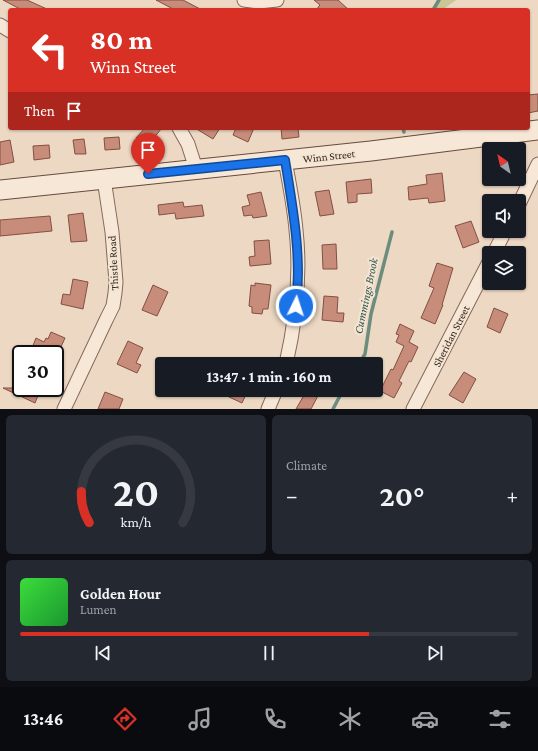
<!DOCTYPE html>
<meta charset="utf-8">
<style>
:root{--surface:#171b24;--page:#242831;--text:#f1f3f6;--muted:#9ea1a6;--line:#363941;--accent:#d93025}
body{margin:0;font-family:"Crimson Pro",serif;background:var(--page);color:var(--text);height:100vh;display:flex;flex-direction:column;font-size:15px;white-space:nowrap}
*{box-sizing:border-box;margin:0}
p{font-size:13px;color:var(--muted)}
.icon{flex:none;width:22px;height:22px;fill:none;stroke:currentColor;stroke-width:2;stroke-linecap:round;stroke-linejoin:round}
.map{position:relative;height:409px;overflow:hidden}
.panel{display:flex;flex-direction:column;gap:6px;padding:6px;background:#0d0f14;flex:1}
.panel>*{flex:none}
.top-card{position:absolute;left:8px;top:8px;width:522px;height:122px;border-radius:4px;box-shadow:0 1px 3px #0004;background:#d93025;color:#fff;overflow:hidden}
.needle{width:26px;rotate:326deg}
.fabs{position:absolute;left:482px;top:142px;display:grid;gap:8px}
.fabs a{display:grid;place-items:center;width:44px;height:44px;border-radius:4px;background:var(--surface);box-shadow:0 1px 3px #0004;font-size:20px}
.speed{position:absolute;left:12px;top:345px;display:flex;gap:8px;font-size:20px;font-weight:700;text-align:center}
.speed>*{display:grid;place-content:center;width:52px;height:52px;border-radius:50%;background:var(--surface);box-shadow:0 1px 3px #0004;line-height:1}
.speed .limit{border:2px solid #111;border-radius:6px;background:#fff;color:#111}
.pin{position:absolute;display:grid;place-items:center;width:34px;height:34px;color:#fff;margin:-41px -17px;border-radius:50% 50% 50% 0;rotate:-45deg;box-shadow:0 0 4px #0007}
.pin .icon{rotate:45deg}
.me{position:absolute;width:44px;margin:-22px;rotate:4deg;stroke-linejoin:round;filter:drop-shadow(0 0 3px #0008)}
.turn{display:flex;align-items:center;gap:14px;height:84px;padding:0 16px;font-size:18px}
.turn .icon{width:52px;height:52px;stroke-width:2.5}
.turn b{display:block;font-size:28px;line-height:34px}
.then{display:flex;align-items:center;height:38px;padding:0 16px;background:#0003;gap:8px;font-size:15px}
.big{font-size:30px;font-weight:700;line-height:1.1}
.panel .widget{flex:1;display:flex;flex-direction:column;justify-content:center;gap:6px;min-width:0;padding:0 14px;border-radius:6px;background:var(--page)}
.panel .dial{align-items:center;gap:0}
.dial svg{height:104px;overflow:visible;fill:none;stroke:var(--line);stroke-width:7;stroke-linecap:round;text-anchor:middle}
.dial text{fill:var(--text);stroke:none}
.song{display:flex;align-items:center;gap:12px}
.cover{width:48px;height:48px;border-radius:6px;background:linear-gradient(135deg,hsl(120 70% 55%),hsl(130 70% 35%))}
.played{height:4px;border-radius:2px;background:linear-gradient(90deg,var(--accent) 70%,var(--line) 70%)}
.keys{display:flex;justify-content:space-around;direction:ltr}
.heat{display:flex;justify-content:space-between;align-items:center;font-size:22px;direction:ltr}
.panel .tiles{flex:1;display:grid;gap:6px;grid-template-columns:1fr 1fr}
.widget:last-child{grid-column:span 2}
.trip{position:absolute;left:155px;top:357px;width:228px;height:40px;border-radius:4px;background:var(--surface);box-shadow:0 1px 3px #0004;font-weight:700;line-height:40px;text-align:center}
.dock{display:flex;height:64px;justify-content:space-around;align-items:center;background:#090b0e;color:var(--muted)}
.dock .icon{width:28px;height:28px}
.dock .on{color:var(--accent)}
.dock b{font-size:18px;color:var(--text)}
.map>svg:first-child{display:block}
.green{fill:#c9c697}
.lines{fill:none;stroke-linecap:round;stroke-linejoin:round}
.stream{stroke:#6c8d7e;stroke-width:3.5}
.building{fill:#c88c7a;stroke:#834f42}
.minor-casing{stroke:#85695b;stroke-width:15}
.secondary-casing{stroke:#674b3e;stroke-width:21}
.minor{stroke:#f7e7d6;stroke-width:13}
.secondary{stroke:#f7e7d6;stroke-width:19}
.route-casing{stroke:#114b97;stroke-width:10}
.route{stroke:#1a73e8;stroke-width:7}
.labels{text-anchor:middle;stroke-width:4;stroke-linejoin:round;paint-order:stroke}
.street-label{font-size:11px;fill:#36251e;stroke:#f4e4d2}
.water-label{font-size:12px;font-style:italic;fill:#2e554b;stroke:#f4e4d2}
</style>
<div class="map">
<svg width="538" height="409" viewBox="0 0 538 409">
<rect width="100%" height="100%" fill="#ecd8c3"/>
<polygon class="green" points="436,0 456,0 442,10 431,10 436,5"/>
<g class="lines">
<g class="stream">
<polyline points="433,10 439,0"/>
<polyline points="403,128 404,132"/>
<polyline points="359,364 365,354 371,314 392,232"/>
<polyline points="333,409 343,390"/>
</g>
</g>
<g class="building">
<polygon points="3,0 27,0 49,10 22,10"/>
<polygon points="156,0 183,0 202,10 175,10"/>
<polygon points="314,0 338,0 349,10 316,10 320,5"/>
<polygon points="538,94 538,111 528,113 528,95"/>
<polygon points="145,128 162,128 147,146 136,138"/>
<polygon points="195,128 220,128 213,139"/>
<polygon points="236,128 254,128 248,142 233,135"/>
<polygon points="281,128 298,128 299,137 282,139"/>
<polygon points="119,137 120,149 105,150 104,138"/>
<polygon points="84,139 86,154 75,154 73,140"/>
<polygon points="10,140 14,162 0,165 0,142"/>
<polygon points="49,145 50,158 34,160 33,146"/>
<polygon points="442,173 445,201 429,203 428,198 409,200 408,187 427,184 426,175"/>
<polygon points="371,179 372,193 357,194 357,202 348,203 346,182"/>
<polygon points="329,190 334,214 320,216 315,192"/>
<polygon points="261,192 267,216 253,218 252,215 244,216 242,207 250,205 247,195"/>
<polygon points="183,202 184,207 202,205 204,216 176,219 175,213 159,215 158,205"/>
<polygon points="83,213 87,241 71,242 68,215"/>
<polygon points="50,216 52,231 0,236 0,220"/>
<polygon points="471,221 479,242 463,248 455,226"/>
<polygon points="269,240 271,264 250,266 249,257 255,256 254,241"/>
<polygon points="336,244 337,269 323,269 322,245"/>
<polygon points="437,263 453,268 442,305 443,305 435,324 421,318 434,288 429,286"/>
<polygon points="73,279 88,282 83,309 61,304 63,294 70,295"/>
<polygon points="255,283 271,285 268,309 263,309 262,314 252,313 252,307 249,306 251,285 255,286"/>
<polygon points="153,285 168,292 157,316 142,310"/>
<polygon points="324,296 338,297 337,313 344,313 343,322 322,320"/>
<polygon points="494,308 508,314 500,333 487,327"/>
<polygon points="400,324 414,331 409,342 418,347 411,362 409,361 399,381 402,383 394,398 380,391 391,369 393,370 404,346 396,342 399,335 396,334"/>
<polygon points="51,332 65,338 55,360 55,354 44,354 32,348 36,338 44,342 46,338 48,339"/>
<polygon points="128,341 143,348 136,363 141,365 137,373 117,364"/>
<polygon points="464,372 476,379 463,403 449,395"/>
<polygon points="3,388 41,388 35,403"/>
<polygon points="214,390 248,390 242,403"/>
<polygon points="307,390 321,390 311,409 296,409"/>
<polygon points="105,392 123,399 119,409 98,409"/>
</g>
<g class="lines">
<g class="minor-casing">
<g id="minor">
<polyline points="244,0 259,2 277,0"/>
<polyline points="0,25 10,31"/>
<polyline points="179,128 188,144 196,169"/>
<path d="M285,160c4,23 9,46 11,70 5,45 0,90 -10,134"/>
<polyline points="519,204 538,164"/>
<polyline points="494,253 505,231"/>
<polyline points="64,409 107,318 113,306 115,293 116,282 112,232 104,179"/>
<polyline points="268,409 276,390"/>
<polyline points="413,409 489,262"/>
</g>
</g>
<g class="secondary-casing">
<polyline id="secondary" points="0,190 371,151 538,130"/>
</g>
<use href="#minor" class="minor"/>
<use href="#secondary" class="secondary"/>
</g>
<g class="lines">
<g class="route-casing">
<path id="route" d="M148,174l137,-14c8,49 17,97 11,146"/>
</g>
<use href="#route" class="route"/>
</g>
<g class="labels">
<g class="street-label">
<text transform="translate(329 156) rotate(-6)" y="4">Winn Street</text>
<text transform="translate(113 263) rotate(-93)" y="4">Thistle Road</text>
<text transform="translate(451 336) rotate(-63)" y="4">Sheridan Street</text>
</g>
<g class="water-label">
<text transform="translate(366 296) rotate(-78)" y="4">Cummings Brook</text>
</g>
</g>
</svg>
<div class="fabs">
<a><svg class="needle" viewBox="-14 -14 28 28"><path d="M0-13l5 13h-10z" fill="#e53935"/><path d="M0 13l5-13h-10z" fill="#9ea1a6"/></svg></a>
<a><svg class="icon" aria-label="sound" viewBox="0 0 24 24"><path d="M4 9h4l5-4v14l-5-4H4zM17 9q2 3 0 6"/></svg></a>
<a><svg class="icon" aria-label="layers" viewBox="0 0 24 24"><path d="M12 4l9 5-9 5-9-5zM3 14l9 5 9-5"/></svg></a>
</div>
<div class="speed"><div class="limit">30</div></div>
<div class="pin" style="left:148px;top:174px;background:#d93025"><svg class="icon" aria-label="arrive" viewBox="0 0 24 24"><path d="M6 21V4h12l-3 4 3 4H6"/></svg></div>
<svg class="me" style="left:296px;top:306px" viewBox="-20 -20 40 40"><circle r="17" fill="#1a73e8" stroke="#fff" stroke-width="3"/><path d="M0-11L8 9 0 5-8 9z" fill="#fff"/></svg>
<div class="trip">13:47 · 1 min · 160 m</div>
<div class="top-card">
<div class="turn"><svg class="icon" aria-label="left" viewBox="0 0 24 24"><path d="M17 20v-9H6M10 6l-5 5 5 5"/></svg><div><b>80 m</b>Winn Street</div></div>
<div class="then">Then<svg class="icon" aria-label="arrive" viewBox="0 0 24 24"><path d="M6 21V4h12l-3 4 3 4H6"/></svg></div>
</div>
</div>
<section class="panel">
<div class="tiles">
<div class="widget dial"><svg viewBox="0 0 100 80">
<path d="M14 69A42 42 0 1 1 86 69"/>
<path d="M14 69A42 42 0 0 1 8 45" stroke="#d93025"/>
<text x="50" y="56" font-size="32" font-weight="700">20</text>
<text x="50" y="72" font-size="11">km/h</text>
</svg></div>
<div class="widget"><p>Climate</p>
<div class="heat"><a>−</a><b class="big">20°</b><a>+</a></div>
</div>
<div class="widget">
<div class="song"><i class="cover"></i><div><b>Golden Hour</b><p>Lumen</p></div></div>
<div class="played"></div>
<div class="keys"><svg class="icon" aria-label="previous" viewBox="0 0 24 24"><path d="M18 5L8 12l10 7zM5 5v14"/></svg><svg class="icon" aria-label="pause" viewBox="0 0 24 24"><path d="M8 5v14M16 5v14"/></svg><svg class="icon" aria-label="next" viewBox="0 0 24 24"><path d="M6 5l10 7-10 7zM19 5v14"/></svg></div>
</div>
</div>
</section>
<nav class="dock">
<b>13:46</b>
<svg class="icon on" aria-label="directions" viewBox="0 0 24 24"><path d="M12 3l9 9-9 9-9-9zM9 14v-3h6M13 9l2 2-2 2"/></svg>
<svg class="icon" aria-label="music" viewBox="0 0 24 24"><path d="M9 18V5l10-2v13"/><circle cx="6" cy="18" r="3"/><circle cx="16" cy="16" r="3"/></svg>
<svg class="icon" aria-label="phone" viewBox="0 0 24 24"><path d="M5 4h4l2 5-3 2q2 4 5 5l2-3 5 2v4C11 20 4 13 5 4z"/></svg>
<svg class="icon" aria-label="climate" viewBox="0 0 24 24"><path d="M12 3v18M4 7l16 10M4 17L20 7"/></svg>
<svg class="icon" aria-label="car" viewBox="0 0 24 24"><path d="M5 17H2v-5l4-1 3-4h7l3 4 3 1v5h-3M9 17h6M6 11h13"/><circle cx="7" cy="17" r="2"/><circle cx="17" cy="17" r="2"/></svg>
<svg class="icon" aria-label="filters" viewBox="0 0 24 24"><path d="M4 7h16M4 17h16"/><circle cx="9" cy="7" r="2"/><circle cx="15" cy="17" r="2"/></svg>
</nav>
